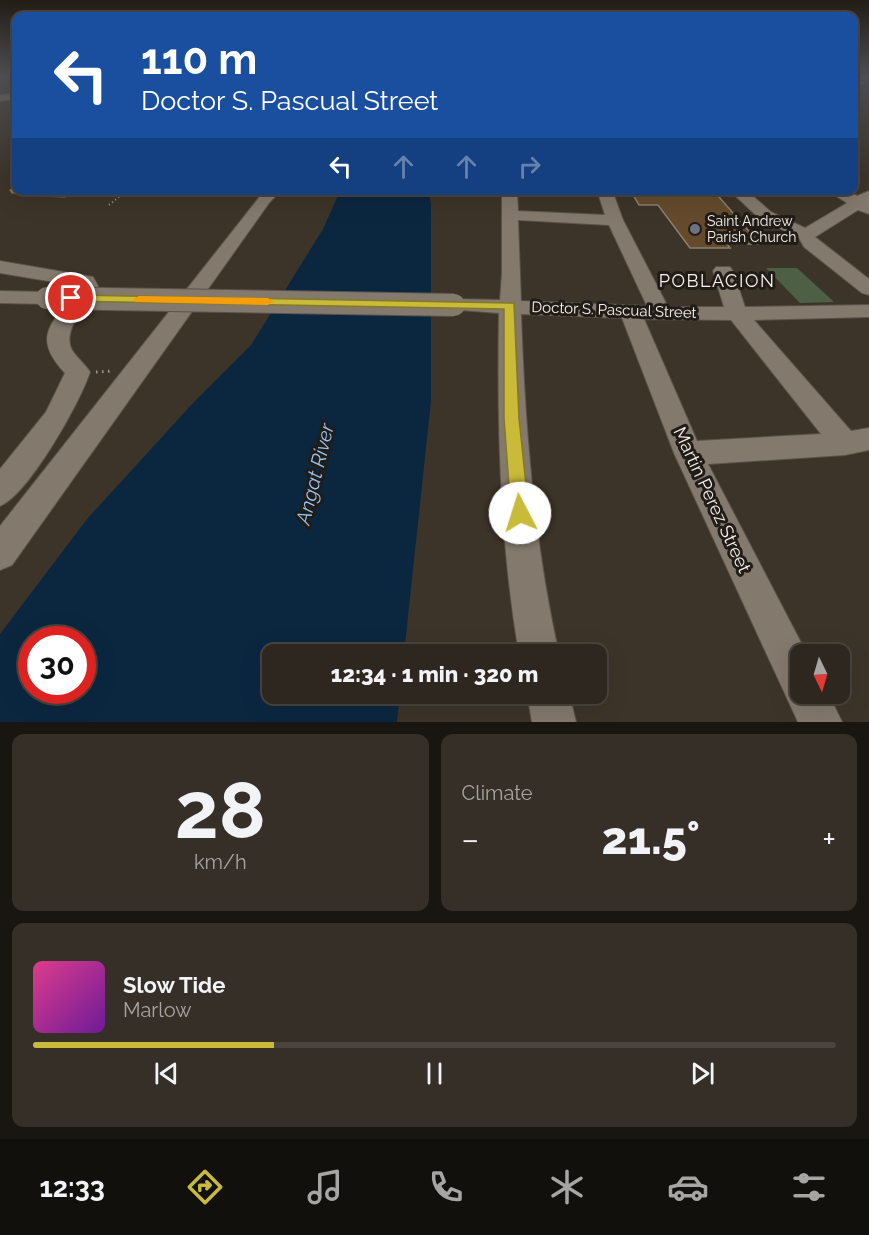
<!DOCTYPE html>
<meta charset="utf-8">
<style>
:root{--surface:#2e271f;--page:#362f28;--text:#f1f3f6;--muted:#a7a5a4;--line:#49443d;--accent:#c9ba3a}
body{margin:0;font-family:Raleway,sans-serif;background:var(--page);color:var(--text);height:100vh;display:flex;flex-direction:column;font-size:22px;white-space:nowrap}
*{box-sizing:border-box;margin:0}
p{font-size:20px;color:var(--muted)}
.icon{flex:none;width:33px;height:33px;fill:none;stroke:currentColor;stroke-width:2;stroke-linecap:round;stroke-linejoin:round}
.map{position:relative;height:722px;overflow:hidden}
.side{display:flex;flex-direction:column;gap:12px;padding:12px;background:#191511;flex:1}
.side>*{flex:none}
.hud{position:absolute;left:12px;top:12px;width:846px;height:183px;border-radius:12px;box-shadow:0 6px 24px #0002,0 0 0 2px var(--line);background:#1a4fa0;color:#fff;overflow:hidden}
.needle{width:39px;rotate:175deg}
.fabs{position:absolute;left:790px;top:644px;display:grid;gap:12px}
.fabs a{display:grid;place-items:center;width:60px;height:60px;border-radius:12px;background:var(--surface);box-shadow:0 6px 24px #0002,0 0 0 2px var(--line);font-size:30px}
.speed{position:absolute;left:18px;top:626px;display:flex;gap:12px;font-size:30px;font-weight:700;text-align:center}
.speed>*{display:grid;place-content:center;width:78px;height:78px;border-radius:50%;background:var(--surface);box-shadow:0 6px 24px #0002,0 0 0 2px var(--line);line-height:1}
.speed .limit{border:9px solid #d22;background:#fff;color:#111}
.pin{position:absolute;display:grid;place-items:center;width:51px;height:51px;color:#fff;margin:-26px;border:3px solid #fff;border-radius:50%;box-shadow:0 2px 6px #0007}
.me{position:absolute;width:66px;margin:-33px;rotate:355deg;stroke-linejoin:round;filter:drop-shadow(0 0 4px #0008)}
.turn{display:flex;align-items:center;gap:21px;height:126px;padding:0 30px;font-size:27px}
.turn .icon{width:78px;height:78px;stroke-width:2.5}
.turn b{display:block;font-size:42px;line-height:51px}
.lanes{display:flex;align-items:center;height:57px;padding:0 30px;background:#0003;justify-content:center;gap:30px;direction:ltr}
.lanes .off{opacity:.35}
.big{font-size:45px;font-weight:800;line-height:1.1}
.side .tile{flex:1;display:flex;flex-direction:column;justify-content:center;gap:9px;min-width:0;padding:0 21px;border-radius:12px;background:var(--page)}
.side .dial{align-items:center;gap:0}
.dial b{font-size:78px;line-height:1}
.song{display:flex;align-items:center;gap:18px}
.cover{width:72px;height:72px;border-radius:9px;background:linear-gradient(135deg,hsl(330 70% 55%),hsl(280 70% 35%))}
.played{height:6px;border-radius:3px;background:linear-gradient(90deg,var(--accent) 30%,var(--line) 30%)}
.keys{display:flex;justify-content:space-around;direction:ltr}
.heat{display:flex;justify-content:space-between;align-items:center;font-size:33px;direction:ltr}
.side .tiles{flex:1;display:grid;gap:12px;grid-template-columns:1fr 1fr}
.tile:last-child{grid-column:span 2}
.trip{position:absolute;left:262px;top:644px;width:345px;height:60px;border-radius:12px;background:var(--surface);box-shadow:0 6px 24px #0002,0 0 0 2px var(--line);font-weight:800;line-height:60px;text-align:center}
.tabs{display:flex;height:96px;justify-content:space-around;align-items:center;background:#12100c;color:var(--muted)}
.tabs .icon{width:42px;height:42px}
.tabs .selected{color:var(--accent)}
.tabs b{font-size:27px;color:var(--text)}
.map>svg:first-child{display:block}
.green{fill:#4d6045}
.water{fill:#0b2740;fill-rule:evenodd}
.building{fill:#654b2c;stroke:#8a7f72;stroke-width:1.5}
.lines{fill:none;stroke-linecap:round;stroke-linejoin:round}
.minor-casing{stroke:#5b5349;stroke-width:2}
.path-far2{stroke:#9f988f;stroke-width:1.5;stroke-dasharray:1 2;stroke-linecap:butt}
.path-far1{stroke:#9f988f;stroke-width:2;stroke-dasharray:1 3;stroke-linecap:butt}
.path{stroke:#9f988f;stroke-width:3;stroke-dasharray:1.5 4.5;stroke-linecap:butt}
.minor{fill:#84796d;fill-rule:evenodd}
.minor-bridge-casing{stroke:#5b5349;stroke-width:24;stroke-linecap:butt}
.minor-bridge{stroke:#84796d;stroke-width:22}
.route{fill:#c9ba3a;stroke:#837926;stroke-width:1.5}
.slow{fill:#f59e0b}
.worship-dot{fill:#6b7280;stroke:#211c17;stroke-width:2}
.labels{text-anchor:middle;stroke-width:6;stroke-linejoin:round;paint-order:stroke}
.far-poi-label{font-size:14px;fill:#f7f1ea;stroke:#211c17;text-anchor:start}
.street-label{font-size:15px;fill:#f7f1ea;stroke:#211c17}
.quarter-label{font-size:18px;letter-spacing:1.5px;fill:#f7f1ea;stroke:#211c17}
.near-street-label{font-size:18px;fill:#f7f1ea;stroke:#211c17}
.near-water-label{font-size:20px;font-style:italic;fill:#93c4f6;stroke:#211c17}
</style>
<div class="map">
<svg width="869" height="722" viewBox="0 0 869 722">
<rect width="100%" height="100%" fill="#3d3429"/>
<polygon class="green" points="766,268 797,268 834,302 800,303"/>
<path class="water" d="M340,191h88l3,13v197l-27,253h-131v39h127l-3,29h-397v-88l87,-115 106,-116 58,-58 72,-116zM32,639h50v51h-50z"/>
<polygon class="building" points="630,190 713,190 760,244 727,244 730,248 690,248 658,205 639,205"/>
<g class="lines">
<g class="minor-casing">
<g id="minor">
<polygon points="854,80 866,83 854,86"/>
<polygon points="16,93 16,99 0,101 0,95"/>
<polygon points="16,186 16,190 73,192 65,197 12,193 10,190"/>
<polygon points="265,190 281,190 269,203 12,565 0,570 0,526"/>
<path d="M502,190h15l1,21 87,4 -8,-25h15l11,30 45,87h56l-11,-36 3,-4h14l3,4 12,36 124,-2v12l-115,3 97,111 18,-3v22l-24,5 -137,9 99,190h-6v39h27l14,29h-44l-124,-269 -52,-135 -101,-4c4,114 13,229 38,340h-40c-19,-112 -22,-227 -20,-341l-52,-4 -4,-4 4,-4 7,-2 46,1 2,-26zM518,220l91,5 38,81 -126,-5zM644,319l87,1 90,114 -124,7z"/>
<polygon points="729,190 746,190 771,212 805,228 847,203 827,190 846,190 857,196 869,191 869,214 858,210 815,237 869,279 869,295 862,293 804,247 799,238 759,218"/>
<path d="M0,261l93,16 5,9c-9,17 -37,43 -26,64 5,8 13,14 18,22 -10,31 -62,123 -90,134v-37l46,-57 19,-39c-37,-40 -8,-51 13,-87l-78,-13z"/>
<polygon points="0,291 47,292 54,294 57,298 54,302 47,304 0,303"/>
<polygon points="527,693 569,693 576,722 532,722"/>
</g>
</g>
<g class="path-far2">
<polyline points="79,192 100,193"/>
<polyline points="124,193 128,190"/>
</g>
<g class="path-far1">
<polyline points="79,192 124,194"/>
<polyline points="109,205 126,191"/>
</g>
<polyline class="path" points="96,372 113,371"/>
<use href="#minor" class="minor"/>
<g class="minor-bridge-casing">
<polyline id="minor-bridge" points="47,298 454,305"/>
</g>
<use href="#minor-bridge" class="minor-bridge"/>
</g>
<linearGradient id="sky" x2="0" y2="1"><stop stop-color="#221d17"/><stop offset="0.43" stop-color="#515054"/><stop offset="1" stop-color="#515054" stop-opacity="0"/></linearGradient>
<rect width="869" height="177" fill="url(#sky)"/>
<polygon class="route" points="71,295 514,303 519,418 529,513 527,519 520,521 514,519 511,513 504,418 504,309 66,301 65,298"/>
<polygon class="slow" points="139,296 268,298 274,302 268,305 135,302 133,299"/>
<circle class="worship-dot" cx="695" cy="229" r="6"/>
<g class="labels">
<g class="far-poi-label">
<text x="707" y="226">Saint Andrew<tspan x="707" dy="16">Parish Church</tspan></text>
</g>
<g class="street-label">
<text transform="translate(614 310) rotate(2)" y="5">Doctor S. Pascual Street</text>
</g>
<g class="quarter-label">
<text x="717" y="287">POBLACION</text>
</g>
<g class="near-street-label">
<text transform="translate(712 500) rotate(65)" y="6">Martin Perez Street</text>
</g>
<g class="near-water-label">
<text transform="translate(315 474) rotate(-76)" y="7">Angat River</text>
</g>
</g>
</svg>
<div class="fabs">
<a><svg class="needle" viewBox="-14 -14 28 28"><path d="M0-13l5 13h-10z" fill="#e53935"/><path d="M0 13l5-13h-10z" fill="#a7a5a4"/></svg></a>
</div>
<div class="speed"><div class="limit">30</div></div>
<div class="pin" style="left:71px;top:298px;background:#d93025"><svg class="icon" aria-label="arrive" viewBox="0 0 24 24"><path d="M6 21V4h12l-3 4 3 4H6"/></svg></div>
<svg class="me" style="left:520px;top:513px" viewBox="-20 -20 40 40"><circle r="19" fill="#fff"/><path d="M0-13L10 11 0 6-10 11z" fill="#c9ba3a"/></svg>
<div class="trip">12:34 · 1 min · 320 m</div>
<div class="hud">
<div class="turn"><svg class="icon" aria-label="left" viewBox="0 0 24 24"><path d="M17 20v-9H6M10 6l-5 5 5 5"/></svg><div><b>110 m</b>Doctor S. Pascual Street</div></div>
<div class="lanes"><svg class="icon" aria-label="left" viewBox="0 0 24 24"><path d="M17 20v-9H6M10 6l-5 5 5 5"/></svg><svg class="icon off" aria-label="ahead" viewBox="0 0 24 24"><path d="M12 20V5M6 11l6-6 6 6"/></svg><svg class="icon off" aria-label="ahead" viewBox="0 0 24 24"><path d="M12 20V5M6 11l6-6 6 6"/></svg><svg class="icon off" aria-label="right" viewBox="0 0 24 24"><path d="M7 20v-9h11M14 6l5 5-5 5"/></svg></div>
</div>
</div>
<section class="side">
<div class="tiles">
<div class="tile dial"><b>28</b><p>km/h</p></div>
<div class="tile"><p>Climate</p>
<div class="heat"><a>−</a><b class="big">21.5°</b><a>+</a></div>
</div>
<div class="tile">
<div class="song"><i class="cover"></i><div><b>Slow Tide</b><p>Marlow</p></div></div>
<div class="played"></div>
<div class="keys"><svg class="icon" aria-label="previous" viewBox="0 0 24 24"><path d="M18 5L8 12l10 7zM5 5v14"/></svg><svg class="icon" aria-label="pause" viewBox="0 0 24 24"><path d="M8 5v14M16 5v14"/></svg><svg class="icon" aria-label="next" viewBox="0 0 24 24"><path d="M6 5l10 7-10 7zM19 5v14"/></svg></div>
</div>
</div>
</section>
<nav class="tabs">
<b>12:33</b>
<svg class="icon selected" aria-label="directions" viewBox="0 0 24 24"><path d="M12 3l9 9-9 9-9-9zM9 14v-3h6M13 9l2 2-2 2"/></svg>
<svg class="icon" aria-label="music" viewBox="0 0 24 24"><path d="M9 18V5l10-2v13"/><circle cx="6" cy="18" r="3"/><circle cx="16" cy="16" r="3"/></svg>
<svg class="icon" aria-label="phone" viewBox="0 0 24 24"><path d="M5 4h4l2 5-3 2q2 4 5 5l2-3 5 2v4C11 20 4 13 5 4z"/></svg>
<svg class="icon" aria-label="climate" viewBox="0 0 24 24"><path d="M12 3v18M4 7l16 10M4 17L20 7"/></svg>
<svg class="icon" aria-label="car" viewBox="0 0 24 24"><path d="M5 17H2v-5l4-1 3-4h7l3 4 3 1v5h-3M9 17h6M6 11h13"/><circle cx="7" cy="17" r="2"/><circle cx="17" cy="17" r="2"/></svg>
<svg class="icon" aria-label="filters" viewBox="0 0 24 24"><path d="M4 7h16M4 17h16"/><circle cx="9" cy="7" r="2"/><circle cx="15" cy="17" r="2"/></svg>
</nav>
